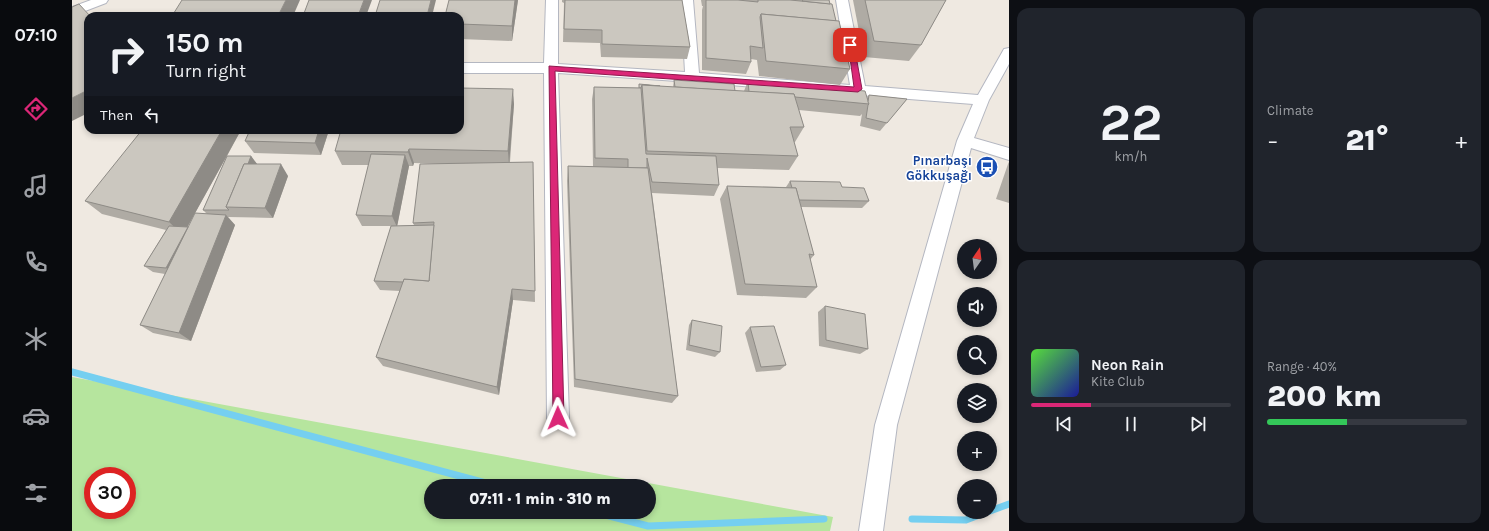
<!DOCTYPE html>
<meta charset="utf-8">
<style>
:root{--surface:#171b24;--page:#20242c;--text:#f1f3f6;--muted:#9ea1a6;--line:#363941;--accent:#db2777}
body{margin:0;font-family:Karla,sans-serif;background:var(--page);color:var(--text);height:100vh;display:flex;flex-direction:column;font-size:15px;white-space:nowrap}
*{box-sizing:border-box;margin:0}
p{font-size:13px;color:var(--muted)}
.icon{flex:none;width:22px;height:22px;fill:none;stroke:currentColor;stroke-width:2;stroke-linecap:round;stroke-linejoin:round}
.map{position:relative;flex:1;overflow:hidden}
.side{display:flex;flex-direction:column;gap:8px;padding:8px;background:#0d0f14;width:480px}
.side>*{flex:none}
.hud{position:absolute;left:12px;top:12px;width:380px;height:122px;border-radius:12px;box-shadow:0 2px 6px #0003;background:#171b24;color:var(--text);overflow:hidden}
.needle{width:26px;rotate:14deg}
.controls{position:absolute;left:885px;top:239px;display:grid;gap:8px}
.controls a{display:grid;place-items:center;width:40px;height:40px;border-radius:50%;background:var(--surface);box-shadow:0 2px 6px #0003;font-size:20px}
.speed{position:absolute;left:12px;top:467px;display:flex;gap:8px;font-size:20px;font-weight:700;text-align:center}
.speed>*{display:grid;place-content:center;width:52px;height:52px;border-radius:50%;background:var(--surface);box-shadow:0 2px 6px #0003;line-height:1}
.speed .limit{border:6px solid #d22;background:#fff;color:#111}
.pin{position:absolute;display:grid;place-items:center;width:34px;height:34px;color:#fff;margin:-17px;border-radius:8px;box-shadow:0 2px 6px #0006}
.me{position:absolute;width:44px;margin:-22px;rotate:359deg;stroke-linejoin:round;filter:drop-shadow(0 0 3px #0008)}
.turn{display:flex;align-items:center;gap:14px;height:84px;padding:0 16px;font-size:18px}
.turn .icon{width:52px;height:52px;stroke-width:2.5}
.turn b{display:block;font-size:28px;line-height:34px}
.then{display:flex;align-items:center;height:38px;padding:0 16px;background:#0003;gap:8px;font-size:15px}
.big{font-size:30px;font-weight:800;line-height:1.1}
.side .widget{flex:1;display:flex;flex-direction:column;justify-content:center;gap:6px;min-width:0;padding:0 14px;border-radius:12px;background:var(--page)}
.side .dial{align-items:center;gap:0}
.dial b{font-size:52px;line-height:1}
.song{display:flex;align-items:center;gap:12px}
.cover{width:48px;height:48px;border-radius:6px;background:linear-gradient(135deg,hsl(110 70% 55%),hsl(240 70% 35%))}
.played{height:4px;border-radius:2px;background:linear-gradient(90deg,var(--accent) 30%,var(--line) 30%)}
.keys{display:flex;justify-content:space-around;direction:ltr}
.heat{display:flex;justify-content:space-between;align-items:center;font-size:22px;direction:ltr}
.charge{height:6px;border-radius:3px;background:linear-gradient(90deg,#34c759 40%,var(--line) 0)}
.side .tiles{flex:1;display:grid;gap:8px;grid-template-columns:repeat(2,1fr)}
.trip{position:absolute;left:352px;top:479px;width:232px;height:40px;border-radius:20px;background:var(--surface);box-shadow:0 2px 6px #0003;font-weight:800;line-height:40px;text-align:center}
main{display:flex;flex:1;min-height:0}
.menu{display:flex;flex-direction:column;width:72px;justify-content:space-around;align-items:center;background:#090b0e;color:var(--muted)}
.menu .icon{width:28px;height:28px}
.menu .active{color:var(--accent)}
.menu b{font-size:18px;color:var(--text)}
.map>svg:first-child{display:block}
.green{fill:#b6e59e;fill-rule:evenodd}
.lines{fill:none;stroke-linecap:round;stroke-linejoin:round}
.stream{stroke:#75cff0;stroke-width:7}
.street-casing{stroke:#b4b7c1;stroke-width:2}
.street{fill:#fff;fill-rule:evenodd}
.wall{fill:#afaba4;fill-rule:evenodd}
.shaded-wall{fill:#8e8b86}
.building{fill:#cbc7bf;stroke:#8e8b86}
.route{fill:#db2777;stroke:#8e194d}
.labels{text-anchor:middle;stroke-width:3;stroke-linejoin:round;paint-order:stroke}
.transit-label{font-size:13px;font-weight:bold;fill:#164399;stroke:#fff;text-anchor:end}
</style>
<main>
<nav class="menu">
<b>07:10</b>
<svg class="icon active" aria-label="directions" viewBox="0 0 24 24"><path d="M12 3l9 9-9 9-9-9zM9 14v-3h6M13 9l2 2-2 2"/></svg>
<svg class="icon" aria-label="music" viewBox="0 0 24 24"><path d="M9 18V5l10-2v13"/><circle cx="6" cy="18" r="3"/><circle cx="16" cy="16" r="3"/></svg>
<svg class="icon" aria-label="phone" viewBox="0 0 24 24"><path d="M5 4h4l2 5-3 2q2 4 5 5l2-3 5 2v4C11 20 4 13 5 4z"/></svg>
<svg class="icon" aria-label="climate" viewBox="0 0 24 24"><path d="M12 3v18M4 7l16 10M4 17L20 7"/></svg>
<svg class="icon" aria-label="car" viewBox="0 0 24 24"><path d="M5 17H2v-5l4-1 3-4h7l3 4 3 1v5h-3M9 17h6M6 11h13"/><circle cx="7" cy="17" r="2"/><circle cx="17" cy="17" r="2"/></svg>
<svg class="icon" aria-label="filters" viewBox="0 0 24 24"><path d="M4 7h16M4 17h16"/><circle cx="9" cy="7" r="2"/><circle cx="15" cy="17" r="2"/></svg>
</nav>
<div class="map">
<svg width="937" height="531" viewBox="0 0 937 531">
<rect width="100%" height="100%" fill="#efe9e1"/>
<path class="green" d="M0,377l761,140 -3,14h-758zM21,476h34v34h-34zM359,486h218v26h-218z"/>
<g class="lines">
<g class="stream">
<polyline points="0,372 425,486"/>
<polyline points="918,511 937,504"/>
<polyline points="522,512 576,526 752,519"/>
<polyline points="840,519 894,520 915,512"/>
</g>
<g class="street-casing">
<g id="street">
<polygon points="19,0 36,0 34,3 0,16 0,7"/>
<polygon points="474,0 486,0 486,64 613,72 609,0 621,0 627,73 778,85 764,0 776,0 793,86 906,95 932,49 937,48 937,64 917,100 902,138 937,148 937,160 899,148 825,425 811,531 787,531 803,425 885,141 901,104 620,82 486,73 497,418 493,425 486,429 479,425 475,418 472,73 388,73 388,63 472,63"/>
</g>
</g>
<use href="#street" class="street"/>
</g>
<g class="wall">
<polygon points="446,0 440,41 388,39 388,16"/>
<polygon points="490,0 610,0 618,47 615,59 529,57 528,43 491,42 492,3 490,2"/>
<polygon points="629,0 757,0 764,21 778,69 768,85 687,76 685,60 679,59 679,62 674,74 630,70 630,10 631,6 630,6"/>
<polygon points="781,0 874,0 849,45 837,61 792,57"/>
<polygon points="602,80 663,91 672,91 676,81 795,98 797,95 835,99 808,131 788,126 790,114 788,116 727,110 732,127 723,142 722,142 726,156 717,170 645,168 647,185 642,196 580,193 606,396 600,403 502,387 495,181 496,166 521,167 520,99 522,87 567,88 567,84 601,87"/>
<path d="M442,104l-4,58h23l2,140 -22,-2 -14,95 -116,-29 -7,-9 24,-66 -20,-1 -6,-9 17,-55h-29l-6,-11 13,-50h-27l-7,-14zM342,163l27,1 -28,59 1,2 -17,1 12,-60h4z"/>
<path d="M169,130l-14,26h24l6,8 31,12 -15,42 -45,-1 7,8 -44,116 -38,-8 -13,-8 25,-51 -12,-2 -9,-6 22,-36 -64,-16 -17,-13zM155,156l-24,54 4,4 -19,13h-1z"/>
<polygon points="257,130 249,155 182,153 173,141"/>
<polygon points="937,162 937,203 924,199 936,164"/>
<polygon points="718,181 797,201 790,208 729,207 742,255 738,260 745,287 734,298 665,295 648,199 655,186 714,187"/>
<polygon points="753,306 796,349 788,354 747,346 746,312"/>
<polygon points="620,320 648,352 643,357 614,350 617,325"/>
<polygon points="678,327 714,365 708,370 684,372 673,333"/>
</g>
<g class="shaded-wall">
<polygon points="214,0 228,0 221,16 206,16"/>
<polygon points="292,0 300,0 294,16 286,16"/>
<polygon points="359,0 364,0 360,16 355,16"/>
<polygon points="443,0 446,0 440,41 440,26"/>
<polygon points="16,26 16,31 13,27"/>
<polygon points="441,89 442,104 437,165 436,151"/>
<polygon points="16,90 16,113 0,121 0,98"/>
<polygon points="150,130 169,130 111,235 97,222"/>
<polygon points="247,130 257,130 249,155 243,143"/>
<polygon points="337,149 342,163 341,166 336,152"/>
<polygon points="333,155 337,166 325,227 320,216"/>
<polygon points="179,156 185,164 158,207"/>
<polygon points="209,164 216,176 201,218 193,208"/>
<polygon points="154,215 163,225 119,341 107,333"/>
<polygon points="116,227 102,274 94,268"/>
<polygon points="440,289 441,300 427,395 425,387"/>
</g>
<g class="building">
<polygon points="110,0 214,0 206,16 100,16"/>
<polygon points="237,0 292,0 286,16 231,16"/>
<polygon points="308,0 359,0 355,16 303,16"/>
<polygon points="377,0 443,0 440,26 388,24 388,16 373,16"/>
<polygon points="493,0 610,0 618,47 530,44 530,30 492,29"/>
<polygon points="634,0 666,0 686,2 686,0 718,0 760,4 764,21 689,14 688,17 691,48 678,46 679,62 634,58"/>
<polygon points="731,0 757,0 758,4 730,1"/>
<polygon points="793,0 874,0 849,45 802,41"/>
<polygon points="7,4 18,16 16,16 16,26 13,27 16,31 16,90 0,98 0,7"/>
<polygon points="689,14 767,21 778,69 694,61"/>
<polygon points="602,80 662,84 663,91 603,87"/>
<polygon points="676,81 793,91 797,104 723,97 722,94 677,92"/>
<polygon points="567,84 588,86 570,85 569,88 567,88"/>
<polygon points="570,85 722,94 732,127 718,127 726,156 575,151"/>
<polygon points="522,87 569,88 574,154 644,156 647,185 580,182 575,158 575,168 556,168 556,159 523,158"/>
<polygon points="388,88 441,89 436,151 337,149 336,152 263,151 269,130 388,130"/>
<polygon points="797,95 835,99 815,123 794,118 796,105 797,104 796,102"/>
<polygon points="70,130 150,130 97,222 13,201"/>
<polygon points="178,130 247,130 243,143 173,141"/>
<polygon points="299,154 333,155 320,216 284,215"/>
<polygon points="155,156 179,156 176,164 172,164 154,207 157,210 131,210"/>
<polygon points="461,162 463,291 440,289 425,387 304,357 332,279 357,281 362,222 341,223 348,164"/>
<polygon points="172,164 209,164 193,208 154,207"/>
<polygon points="496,166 576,168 606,396 503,379"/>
<polygon points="718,181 768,182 770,187 792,188 797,201 727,200 724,188 720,188"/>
<polygon points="655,186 724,188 742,255 737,254 745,287 673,284"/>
<polygon points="123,213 154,215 107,333 68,325"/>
<polygon points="362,225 357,281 332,279 331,282 302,281 319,226"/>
<polygon points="97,226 116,227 94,268 72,266"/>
<polygon points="753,306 793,314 796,349 754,340"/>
<polygon points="620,320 650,326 648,352 617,345"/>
<polygon points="702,326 714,365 689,367 678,327"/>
</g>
<polygon class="route" points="776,43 782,45 790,89 786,92 483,71 492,418 490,421 486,423 483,421 481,418 477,66 782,87"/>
<defs>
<g id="bus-disc" transform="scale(1.15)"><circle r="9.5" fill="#1a4fb4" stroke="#fff"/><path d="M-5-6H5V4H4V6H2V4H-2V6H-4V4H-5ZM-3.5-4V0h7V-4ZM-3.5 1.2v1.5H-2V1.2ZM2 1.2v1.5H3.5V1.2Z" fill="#fff"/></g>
</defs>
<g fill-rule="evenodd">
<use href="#bus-disc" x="915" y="167"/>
</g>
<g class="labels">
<g class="transit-label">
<text x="900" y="165">Pınarbaşı<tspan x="900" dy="15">Gökkuşağı</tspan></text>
</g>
</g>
</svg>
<div class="controls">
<a><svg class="needle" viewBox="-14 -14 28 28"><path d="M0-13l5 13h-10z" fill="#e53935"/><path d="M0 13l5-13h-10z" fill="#9ea1a6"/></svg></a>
<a><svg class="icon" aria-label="sound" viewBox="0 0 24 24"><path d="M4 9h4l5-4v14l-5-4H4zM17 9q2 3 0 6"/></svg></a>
<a><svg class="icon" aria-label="search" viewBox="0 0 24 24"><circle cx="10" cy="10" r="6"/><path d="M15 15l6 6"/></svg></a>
<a><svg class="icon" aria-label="layers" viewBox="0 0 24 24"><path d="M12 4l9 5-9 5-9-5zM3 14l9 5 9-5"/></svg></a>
<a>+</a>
<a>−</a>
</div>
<div class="speed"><div class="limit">30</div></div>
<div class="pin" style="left:778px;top:45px;background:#d93025"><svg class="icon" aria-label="arrive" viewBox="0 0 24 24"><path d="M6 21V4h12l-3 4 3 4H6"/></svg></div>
<svg class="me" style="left:486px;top:418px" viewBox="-20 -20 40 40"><path d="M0-17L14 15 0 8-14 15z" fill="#db2777" stroke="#fff" stroke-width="4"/></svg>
<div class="trip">07:11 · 1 min · 310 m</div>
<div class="hud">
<div class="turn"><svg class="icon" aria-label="right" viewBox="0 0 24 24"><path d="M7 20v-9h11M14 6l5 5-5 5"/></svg><div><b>150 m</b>Turn right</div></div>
<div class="then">Then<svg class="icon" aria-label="left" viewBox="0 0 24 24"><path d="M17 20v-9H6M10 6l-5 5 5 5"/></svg></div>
</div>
</div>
<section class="side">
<div class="tiles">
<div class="widget dial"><b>22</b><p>km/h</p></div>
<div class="widget"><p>Climate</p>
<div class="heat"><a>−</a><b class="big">21°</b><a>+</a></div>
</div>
<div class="widget">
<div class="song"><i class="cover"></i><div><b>Neon Rain</b><p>Kite Club</p></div></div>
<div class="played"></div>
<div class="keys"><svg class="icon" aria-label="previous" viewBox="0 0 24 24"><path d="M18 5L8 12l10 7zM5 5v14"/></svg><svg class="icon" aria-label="pause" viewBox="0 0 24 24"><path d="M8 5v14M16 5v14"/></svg><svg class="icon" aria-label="next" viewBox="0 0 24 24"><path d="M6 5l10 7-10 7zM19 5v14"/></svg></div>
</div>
<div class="widget"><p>Range · 40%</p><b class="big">200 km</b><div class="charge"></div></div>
</div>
</section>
</main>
